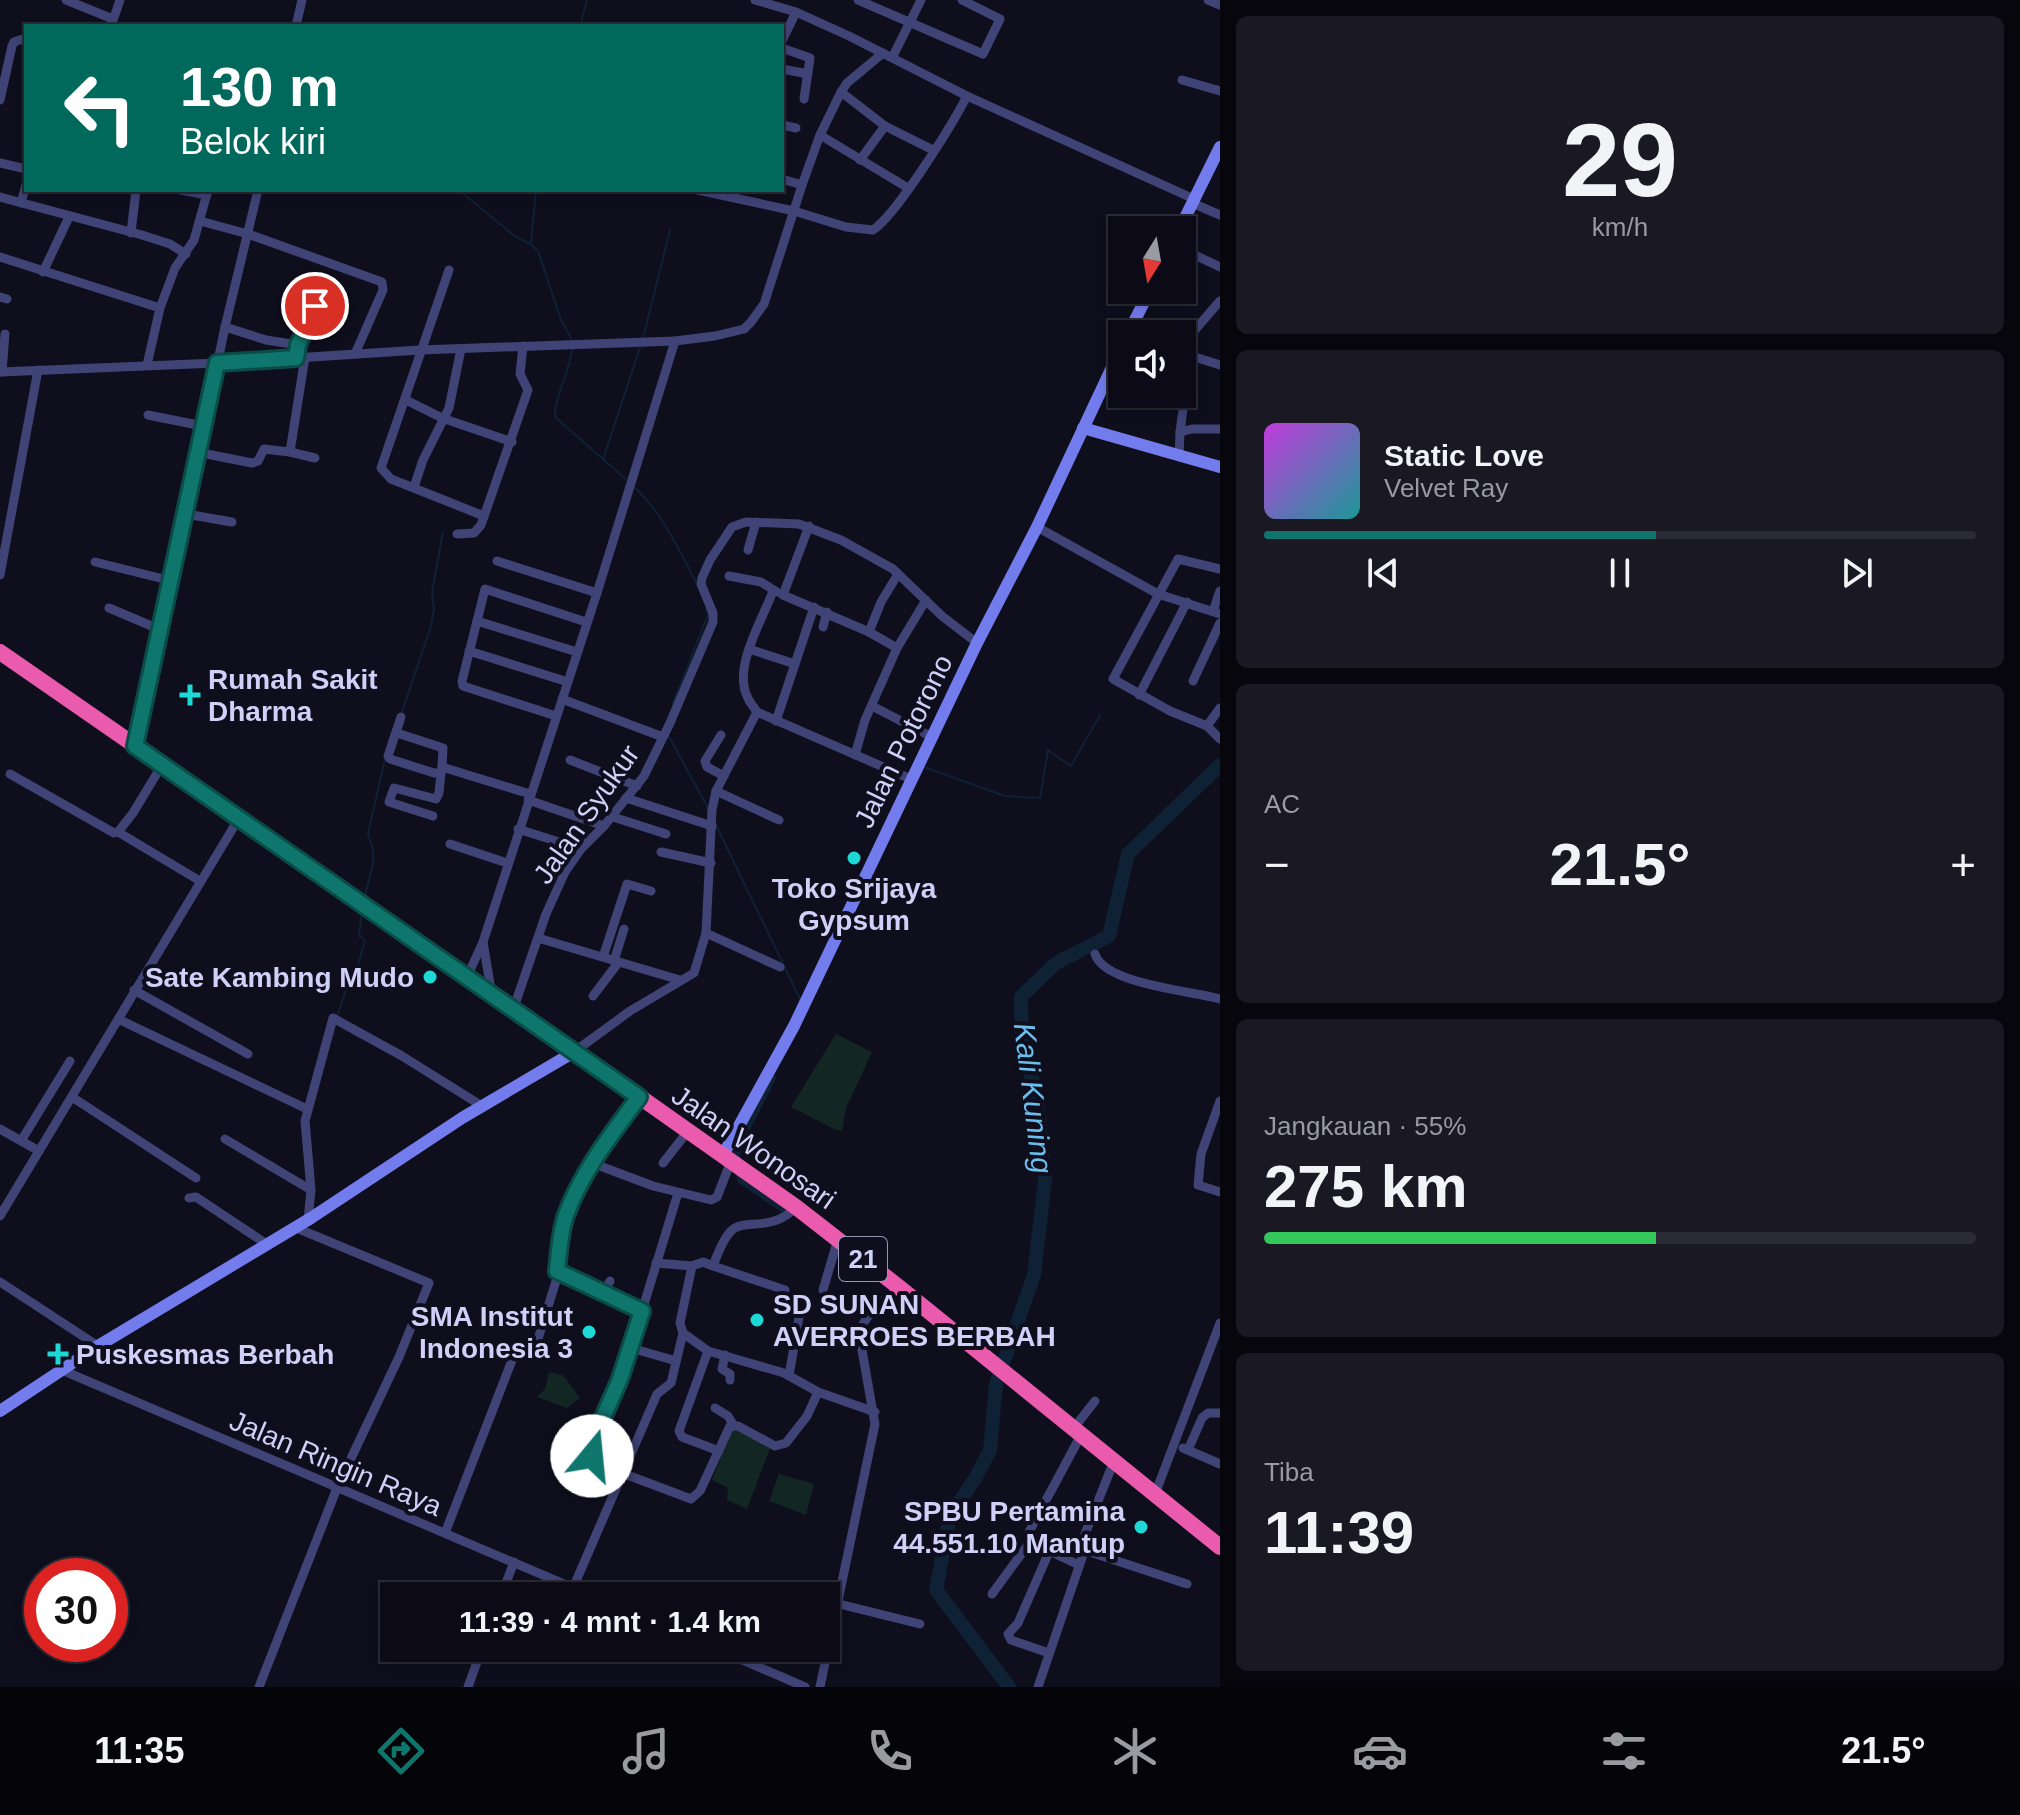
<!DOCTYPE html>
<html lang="id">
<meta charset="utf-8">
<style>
:root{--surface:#0b0a16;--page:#191823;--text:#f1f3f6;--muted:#9a9aa1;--line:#2b2b35;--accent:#0f766e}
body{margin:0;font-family:Arial,sans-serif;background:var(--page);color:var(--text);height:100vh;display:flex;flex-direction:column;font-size:30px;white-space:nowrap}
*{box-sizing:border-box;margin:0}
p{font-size:26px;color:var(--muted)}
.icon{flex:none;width:44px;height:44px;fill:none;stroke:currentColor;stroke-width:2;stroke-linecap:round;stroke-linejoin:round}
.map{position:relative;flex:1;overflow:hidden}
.sheet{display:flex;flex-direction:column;gap:16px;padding:16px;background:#06060c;width:800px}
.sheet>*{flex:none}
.banner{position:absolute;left:24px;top:24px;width:760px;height:168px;border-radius:0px;box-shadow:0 4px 12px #0003,0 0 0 2px var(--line);background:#00695c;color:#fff;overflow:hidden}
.needle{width:52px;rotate:191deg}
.fabs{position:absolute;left:1108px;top:216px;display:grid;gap:16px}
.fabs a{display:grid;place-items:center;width:88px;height:88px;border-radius:0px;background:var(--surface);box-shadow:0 4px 12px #0003,0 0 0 2px var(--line);font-size:40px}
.speed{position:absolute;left:24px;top:1558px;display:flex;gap:16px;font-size:40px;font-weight:700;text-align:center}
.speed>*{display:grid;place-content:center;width:104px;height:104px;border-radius:50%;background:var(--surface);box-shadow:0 4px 12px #0003,0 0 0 2px var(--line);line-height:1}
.speed .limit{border:12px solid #d22;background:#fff;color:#111}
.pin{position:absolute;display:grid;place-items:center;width:68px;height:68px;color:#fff;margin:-34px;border:4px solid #fff;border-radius:50%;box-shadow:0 2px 8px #0007}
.me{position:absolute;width:88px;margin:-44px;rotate:17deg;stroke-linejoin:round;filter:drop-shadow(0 0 6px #0008)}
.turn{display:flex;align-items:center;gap:28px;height:168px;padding:0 24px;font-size:36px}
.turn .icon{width:104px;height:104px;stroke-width:2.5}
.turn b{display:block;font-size:56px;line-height:68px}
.big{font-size:60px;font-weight:600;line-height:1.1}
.sheet .tile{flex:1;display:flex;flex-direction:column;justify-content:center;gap:12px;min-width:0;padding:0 28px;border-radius:12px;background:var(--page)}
.sheet .dial{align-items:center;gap:0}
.dial b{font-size:104px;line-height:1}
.song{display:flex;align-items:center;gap:24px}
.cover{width:96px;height:96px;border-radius:12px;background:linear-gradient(135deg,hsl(290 70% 55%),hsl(180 70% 35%))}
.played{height:8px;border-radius:4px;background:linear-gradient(90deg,var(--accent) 55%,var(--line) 55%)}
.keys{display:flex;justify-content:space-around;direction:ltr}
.heat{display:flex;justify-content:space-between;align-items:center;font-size:44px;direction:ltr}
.charge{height:12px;border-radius:6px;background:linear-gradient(90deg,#34c759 55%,var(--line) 0)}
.trip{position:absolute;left:380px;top:1582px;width:460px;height:80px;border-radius:0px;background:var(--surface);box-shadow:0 4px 12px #0003,0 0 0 2px var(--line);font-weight:600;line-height:80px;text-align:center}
.tab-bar{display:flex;height:128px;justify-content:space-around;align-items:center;background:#040409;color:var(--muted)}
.tab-bar .icon{width:56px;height:56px}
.tab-bar .selected{color:var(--accent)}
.tab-bar b{font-size:36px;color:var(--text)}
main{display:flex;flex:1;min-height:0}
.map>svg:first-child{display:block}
.green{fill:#122623}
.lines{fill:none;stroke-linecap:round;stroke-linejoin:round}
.stream{stroke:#0e2135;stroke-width:2}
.canal{stroke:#0e2135;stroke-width:8}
.river{stroke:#0e2135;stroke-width:14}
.street{stroke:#3f4376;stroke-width:9}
.secondary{stroke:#737ced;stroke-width:12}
.highway{stroke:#ea5aad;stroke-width:16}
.route-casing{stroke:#0a4d48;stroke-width:20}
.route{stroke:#0f766e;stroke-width:14}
.poi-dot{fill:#1cd9d8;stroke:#0f0e1d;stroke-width:3}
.labels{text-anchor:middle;stroke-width:8;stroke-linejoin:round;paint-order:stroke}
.shield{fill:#0f0e1d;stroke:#9696b7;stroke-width:2}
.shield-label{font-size:26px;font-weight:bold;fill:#d0d0f9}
.poi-label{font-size:28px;font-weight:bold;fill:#d0d0f9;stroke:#0f0e1d;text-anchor:start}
.street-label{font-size:28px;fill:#d0d0f9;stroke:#0f0e1d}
.water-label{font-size:30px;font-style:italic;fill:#6bbdec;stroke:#0f0e1d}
</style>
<main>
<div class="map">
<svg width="1220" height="1687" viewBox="0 0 1220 1687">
<rect width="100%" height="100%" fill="#0f0e1d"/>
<g class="green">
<polygon points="836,1034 872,1052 846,1108 842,1131 834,1129 791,1107"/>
<polygon points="549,1372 563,1375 580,1398 567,1408 537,1397 545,1389"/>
<polygon points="732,1428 771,1446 747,1509 727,1500 728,1488 712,1480"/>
<polygon points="779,1474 814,1484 806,1515 769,1501"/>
</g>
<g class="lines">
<g class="stream">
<polyline points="580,26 587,0"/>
<polyline points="459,190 513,235 530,244 538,251 561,320 573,342"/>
<polyline points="531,242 536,190"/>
<polyline points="643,338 670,230"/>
<path d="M572,349c-2,23 -17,45 -17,68l74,65"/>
<polyline points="603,460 641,344"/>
<path d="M633,486c29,26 46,64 64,98"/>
<polyline points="673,703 708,615 706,608"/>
<polyline points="402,712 431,626 434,609 432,592 443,532"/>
<polyline points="668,735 709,810"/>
<polyline points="924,767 1005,796 1040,798 1048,750 1071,766 1100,715"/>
<polyline points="715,823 801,1001"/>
<polyline points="365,896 373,863 373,850 368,834 385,759"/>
<polyline points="337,1017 351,974 356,973 365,940 359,936 362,911"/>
</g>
<polyline class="canal" points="772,1078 742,1137 736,1156 741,1180 784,1209"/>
<polyline class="river" points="1009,1687 936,1590 950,1516 976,1477 990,1450 996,1384 1034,1275 1045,1180 1036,1091 1022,1049 1021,997 1056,963 1109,936 1128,854 1220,765"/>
<g class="street">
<polyline points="66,0 113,19"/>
<polyline points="755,0 796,12 849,36 967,96 1194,199"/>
<polyline points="858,0 983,54 1000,19 962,0"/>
<polyline points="1208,0 1220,5"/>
<polyline points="111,26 120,0"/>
<polyline points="296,26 302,0"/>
<polyline points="782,41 796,12"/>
<polyline points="782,48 810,58 804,99"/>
<polyline points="893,56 921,0"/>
<polyline points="782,69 808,74"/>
<polyline points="1182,80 1220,91"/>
<polyline points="841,92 885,126 933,150"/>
<polyline points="0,100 12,46 14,42 26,38"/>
<polyline points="782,125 796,128"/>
<polyline points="820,135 908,188"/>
<polyline points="860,160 885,126"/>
<polyline points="0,163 26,169"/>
<polyline points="782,179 802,185"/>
<polyline points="181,190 207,195"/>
<path d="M698,190l96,21 52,16 27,3c24,-16 79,-105 94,-134"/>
<polyline points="0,197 142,235 170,244 186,254"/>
<polyline points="21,203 26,185"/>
<polyline points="1192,203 1220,215"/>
<polyline points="200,221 248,234 382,282 383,290 355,354"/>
<polyline points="131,233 136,190"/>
<polyline points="1182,249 1220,267"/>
<polyline points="0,257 160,308"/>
<polyline points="449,270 381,468 391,479 484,516"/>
<polyline points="43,272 69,217"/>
<polyline points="0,297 7,299"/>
<polyline points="225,327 266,340 298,345"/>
<polyline points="675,341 715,336 744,329 751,322 764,304 802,185 820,135 841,92 847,83 883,53"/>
<polyline points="297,351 315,306"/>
<polyline points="1182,353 1220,365"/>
<polyline points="147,365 160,308 175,268 194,240 208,190"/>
<polyline points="0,372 217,363 420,350 675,341 597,593 483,942 467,977"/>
<polyline points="2,372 5,334"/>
<polyline points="406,400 442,418 512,442"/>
<polyline points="148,415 203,426"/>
<polyline points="1180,432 1183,409 1187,394 1189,355 1194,331 1220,301"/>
<polyline points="197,452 252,463 258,461 264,449 290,452 305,357"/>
<polyline points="290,452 315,458"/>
<polyline points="1179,457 1180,432 1192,429 1220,429"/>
<polyline points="414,487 423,460 449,408 461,349"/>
<polyline points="186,514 232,522"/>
<polyline points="809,526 783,595 869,632 881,602 898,574"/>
<polyline points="1037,527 1158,594 1220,614"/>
<polyline points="457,534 474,533 481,525 528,390 520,374 523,346"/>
<polyline points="748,550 756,522"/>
<polyline points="497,561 597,593"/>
<polyline points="95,562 172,581"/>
<polyline points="1220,569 1178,559 1113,679 1170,711 1207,726 1220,739"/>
<polyline points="0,575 38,370"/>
<polyline points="729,576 761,582 777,592"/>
<polyline points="109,608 161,630"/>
<polyline points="1213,611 1220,591"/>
<polyline points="477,621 577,652"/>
<polyline points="823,627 827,612"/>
<polyline points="897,648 926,600"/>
<polyline points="749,649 795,664"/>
<polyline points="469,651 568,682"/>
<polyline points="1193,681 1220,623"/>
<polyline points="1139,695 1187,602"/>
<polyline points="562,699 663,737"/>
<polyline points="872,706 932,737"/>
<path d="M757,712c-3,-5 -8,-10 -10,-16 -14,-30 16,-77 26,-105"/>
<polyline points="556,716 463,686 462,681 485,589 586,622"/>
<polyline points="401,717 388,756 390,759 434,773 441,773 442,767 530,794"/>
<polyline points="776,721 814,607"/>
<polyline points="1207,726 1220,708"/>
<polyline points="397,733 443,748 442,767"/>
<polyline points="721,735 705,761 707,767 724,776"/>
<polyline points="135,746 175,568 225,327 258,190"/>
<polyline points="855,755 865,720 897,648 869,632"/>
<polyline points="570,760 637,786"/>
<polyline points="10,774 114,833 118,832 200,881"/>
<polyline points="716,791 779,820"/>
<polyline points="626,798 712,826"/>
<polyline points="528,800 604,826"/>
<polyline points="433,816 389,802 394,788 436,799 439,793 441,773"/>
<polyline points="613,817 666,834"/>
<polyline points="518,829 581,849"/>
<polyline points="118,832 133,813 162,765"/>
<polyline points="450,844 507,863"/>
<polyline points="661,852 711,863"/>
<polyline points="706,933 780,967"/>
<polyline points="538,938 680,980"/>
<polyline points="483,942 491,990"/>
<path d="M1095,954c9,30 97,37 125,45"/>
<polyline points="603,957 627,884 651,891"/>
<polyline points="614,961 624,929"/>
<polyline points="134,990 248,1054"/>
<polyline points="593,996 618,963"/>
<polyline points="513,1010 546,914 565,872 581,849 604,826 644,776 670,723 713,622 713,613 701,584 702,578 710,560 732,527 746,522 799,524 841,540 893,569 942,616 977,643"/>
<polyline points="120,1020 307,1109"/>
<polyline points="574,1052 630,1011 694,973 706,933 712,810 716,791 757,712 911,779"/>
<polyline points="72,1097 196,1178"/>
<polyline points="1220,1101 1201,1154 1198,1185 1220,1192"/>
<polyline points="0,1129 39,1151"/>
<polyline points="225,1139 311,1190 308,1220"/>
<polyline points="21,1141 70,1061"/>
<polyline points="592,1163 639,1097"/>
<polyline points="663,1163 688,1131"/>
<polyline points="311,1190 305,1121 333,1018 402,1056 482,1106"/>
<polyline points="189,1198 196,1197 268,1245"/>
<path d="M796,1207c-24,26 -53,11 -65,24 -8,8 -14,24 -18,35l-10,-4 -11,4 -12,57 3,10 25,18 76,22 34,19 57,20"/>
<polyline points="0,1216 239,818"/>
<polyline points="656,1263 692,1266"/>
<polyline points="713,1266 785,1290"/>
<polyline points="557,1271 642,1311 620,1379 594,1438 592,1456 598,1464 691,1499 700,1491 730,1426 738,1426 775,1446 786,1443 807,1416 818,1392"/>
<polyline points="0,1282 98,1346"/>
<polyline points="823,1290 838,1239"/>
<polyline points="603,1293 610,1281"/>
<polyline points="642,1311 678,1193"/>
<polyline points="631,1348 676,1361"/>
<polyline points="708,1351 679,1431 682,1437 719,1451"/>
<polyline points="725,1355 722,1369 730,1374 730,1380"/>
<polyline points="64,1371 592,1596"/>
<polyline points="789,1376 799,1317"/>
<polyline points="715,1408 728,1416 734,1426"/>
<polyline points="1073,1429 1095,1401"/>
<polyline points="1183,1448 1220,1464"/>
<polyline points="1188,1450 1202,1418 1208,1413 1220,1413"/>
<polyline points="1114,1461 1081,1544 1093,1553 1187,1584"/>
<polyline points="1155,1494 1220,1323"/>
<polyline points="445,1533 516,1350 537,1342 556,1281 565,1217 592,1163 653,1186 711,1200 717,1197 731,1161"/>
<polyline points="1030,1542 1079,1565"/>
<polyline points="1049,1552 1018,1623 1008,1634 1011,1640 1049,1653"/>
<polyline points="573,1588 657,1394 671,1383 683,1333"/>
<polyline points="992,1594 1030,1542 1029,1532 1081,1435"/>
<polyline points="501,1596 514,1562"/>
<polyline points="839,1604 920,1624"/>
<polyline points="715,1648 805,1687"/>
<polyline points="259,1687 337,1488 399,1357 429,1283 294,1227"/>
<polyline points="468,1687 482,1648"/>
<path d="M820,1687l55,-263 -16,-91c6,-19 25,-34 41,-45"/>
<polyline points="1038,1687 1085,1549"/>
</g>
<g class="secondary">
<polyline points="1179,230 1220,147"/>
<polyline points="1128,334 1150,290"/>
<polyline points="1083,428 1220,467"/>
<polyline points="723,1155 794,1026 977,643 1037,527 1122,346"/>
<polyline points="0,1411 98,1346 311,1218 462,1118 574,1052"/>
</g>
<polyline class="highway" points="0,652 491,992 796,1207 900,1288 1220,1547"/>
</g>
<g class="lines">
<g class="route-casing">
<path id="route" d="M315,306l-17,39 -2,13 -79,5 -82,383 504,351c-27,37 -57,74 -73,118 -6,17 -7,37 -9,56l85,40 -22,68 -26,59 -2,18"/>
</g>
<use href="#route" class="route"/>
</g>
<g class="poi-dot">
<path d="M186 683h8v8h8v8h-8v8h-8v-8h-8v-8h8z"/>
<circle cx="854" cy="858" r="8"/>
<circle cx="430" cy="977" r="8"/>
<circle cx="757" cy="1320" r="8"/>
<circle cx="589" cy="1332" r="8"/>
<path d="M54 1342h8v8h8v8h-8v8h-8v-8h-8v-8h8z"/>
<circle cx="1141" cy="1527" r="8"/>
</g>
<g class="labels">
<rect class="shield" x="839" y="1237" width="48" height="44" rx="6"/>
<g class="shield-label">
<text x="863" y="1268">21</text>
</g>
<g class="poi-label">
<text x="208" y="689">Rumah Sakit<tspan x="208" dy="32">Dharma</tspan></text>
<text x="854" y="898" text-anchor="middle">Toko Srijaya<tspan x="854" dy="32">Gypsum</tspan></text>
<text x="414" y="987" text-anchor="end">Sate Kambing Mudo</text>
<text x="773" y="1314">SD SUNAN<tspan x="773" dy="32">AVERROES BERBAH</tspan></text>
<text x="573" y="1326" text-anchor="end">SMA Institut<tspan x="573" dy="32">Indonesia 3</tspan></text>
<text x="76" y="1364">Puskesmas Berbah</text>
<text x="1125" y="1521" text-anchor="end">SPBU Pertamina<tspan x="1125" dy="32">44.551.10 Mantup</tspan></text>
</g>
<g class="street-label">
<text transform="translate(903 741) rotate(-64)" y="10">Jalan Potorono</text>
<text transform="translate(586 814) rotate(-55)" y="10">Jalan Syukur</text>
<text transform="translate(754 1147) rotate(35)" y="10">Jalan Wonosari</text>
<text transform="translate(336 1463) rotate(23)" y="10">Jalan Ringin Raya</text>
</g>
<g class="water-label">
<text transform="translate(1033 1098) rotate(83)" y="10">Kali Kuning</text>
</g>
</g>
</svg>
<div class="fabs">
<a><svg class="needle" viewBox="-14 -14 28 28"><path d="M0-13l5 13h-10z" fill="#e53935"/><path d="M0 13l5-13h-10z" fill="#9a9aa1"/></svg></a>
<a><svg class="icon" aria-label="sound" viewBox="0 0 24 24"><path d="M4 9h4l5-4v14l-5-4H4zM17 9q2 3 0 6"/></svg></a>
</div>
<div class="speed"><div class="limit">30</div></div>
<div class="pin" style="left:315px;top:306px;background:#d93025"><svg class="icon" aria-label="arrive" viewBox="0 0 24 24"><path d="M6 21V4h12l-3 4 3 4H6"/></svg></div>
<svg class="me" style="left:592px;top:1456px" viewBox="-20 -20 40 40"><circle r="19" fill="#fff"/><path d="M0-13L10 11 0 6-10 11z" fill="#0f766e"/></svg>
<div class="trip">11:39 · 4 mnt · 1.4 km</div>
<div class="banner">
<div class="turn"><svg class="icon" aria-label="left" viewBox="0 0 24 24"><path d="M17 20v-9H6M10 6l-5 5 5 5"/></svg><div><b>130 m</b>Belok kiri</div></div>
</div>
</div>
<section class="sheet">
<div class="tile dial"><b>29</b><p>km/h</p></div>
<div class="tile">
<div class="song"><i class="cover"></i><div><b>Static Love</b><p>Velvet Ray</p></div></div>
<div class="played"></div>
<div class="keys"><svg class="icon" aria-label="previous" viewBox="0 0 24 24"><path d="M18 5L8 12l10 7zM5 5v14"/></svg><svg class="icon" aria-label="pause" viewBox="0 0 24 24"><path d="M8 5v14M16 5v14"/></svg><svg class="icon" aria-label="next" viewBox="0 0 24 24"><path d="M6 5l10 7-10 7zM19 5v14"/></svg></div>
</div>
<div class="tile"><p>AC</p>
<div class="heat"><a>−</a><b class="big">21.5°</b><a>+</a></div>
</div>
<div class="tile"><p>Jangkauan · 55%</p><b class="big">275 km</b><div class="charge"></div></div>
<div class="tile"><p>Tiba</p><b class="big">11:39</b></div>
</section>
</main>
<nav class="tab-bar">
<b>11:35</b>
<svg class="icon selected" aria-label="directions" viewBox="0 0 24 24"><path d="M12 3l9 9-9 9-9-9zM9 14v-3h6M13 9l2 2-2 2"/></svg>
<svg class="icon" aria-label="music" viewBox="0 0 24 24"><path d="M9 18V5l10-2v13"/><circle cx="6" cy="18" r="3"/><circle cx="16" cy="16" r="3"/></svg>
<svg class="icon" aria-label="phone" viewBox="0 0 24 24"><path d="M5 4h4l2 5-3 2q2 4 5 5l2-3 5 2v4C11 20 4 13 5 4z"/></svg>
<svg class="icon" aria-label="climate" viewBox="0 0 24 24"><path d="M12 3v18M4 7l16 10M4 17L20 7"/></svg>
<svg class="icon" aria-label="car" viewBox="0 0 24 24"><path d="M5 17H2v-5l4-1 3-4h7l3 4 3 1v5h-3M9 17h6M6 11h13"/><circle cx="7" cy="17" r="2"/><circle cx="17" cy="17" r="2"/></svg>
<svg class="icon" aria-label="filters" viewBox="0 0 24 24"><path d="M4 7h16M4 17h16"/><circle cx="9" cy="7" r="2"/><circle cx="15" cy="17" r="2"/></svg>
<b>21.5°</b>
</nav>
